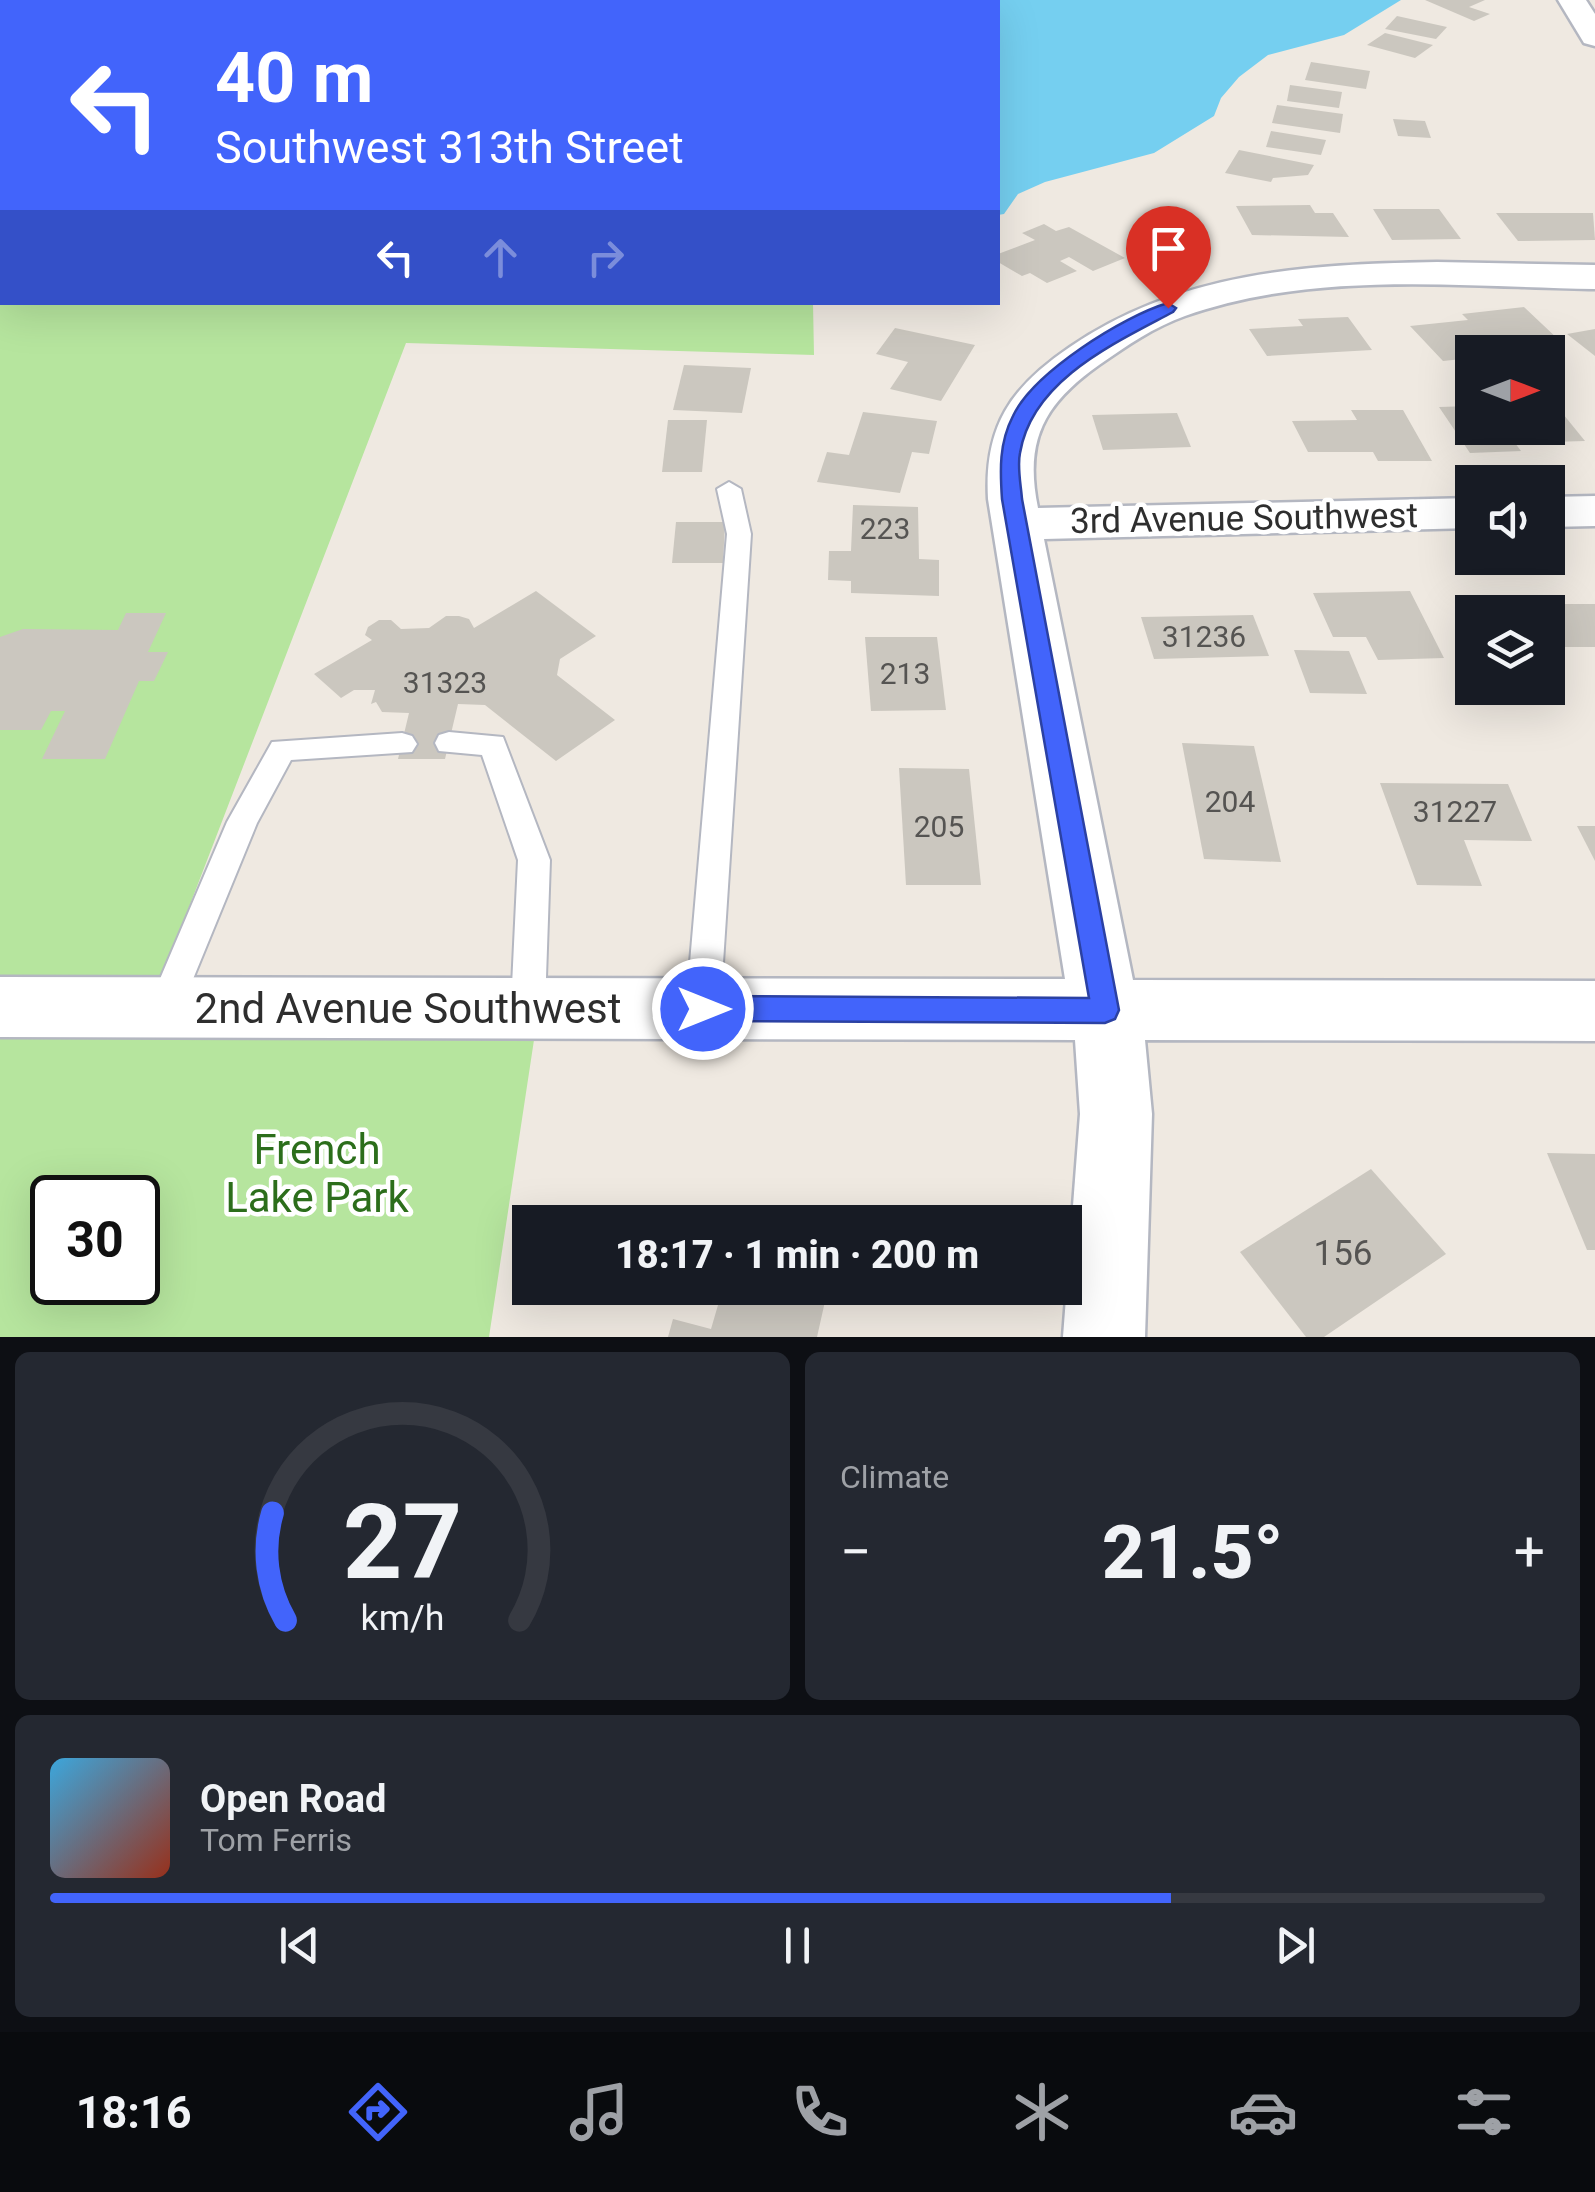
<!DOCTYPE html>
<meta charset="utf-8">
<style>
:root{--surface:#171b24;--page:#242831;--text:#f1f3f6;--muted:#9ea1a6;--line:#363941;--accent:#4264fb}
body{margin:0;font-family:Roboto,sans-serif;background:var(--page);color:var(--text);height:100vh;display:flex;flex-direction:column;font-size:38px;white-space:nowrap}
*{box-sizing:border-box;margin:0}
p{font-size:32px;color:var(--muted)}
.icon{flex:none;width:55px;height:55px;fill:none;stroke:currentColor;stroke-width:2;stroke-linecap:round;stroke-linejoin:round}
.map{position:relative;height:1337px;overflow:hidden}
.drawer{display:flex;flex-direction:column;gap:15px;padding:15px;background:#0d0f14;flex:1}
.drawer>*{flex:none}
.banner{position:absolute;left:0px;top:0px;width:1000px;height:305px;box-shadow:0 10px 40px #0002;background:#4264fb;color:#fff;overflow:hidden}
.needle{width:65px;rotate:90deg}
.tools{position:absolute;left:1455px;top:335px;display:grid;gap:20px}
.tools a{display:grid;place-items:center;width:110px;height:110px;border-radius:0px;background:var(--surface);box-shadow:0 10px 40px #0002;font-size:50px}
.speed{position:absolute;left:30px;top:1175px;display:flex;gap:20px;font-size:50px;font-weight:700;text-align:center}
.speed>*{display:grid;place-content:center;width:130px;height:130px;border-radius:50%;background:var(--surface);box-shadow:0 10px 40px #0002;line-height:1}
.speed .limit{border:5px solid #111;border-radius:15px;background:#fff;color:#111}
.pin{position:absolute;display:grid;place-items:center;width:85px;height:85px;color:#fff;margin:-102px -42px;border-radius:50% 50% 50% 0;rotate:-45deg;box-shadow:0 0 10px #0007}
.pin .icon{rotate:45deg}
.me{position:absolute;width:110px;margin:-55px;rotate:90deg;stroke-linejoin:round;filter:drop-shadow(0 0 8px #0008)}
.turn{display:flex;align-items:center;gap:35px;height:210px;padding:0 50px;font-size:45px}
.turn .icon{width:130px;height:130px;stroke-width:2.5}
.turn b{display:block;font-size:70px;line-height:85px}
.lanes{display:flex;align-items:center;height:95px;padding:0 50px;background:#0003;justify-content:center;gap:50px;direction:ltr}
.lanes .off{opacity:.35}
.big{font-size:75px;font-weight:800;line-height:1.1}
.drawer .tile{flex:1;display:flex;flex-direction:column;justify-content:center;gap:15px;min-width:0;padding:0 35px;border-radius:15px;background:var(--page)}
.drawer .dial{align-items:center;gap:0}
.dial svg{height:260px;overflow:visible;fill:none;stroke:var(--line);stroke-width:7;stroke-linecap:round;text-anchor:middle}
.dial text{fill:var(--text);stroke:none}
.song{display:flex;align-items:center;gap:30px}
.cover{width:120px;height:120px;border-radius:15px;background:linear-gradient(135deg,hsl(200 70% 55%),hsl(10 70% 35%))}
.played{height:10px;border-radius:5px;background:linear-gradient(90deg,var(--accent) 75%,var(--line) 75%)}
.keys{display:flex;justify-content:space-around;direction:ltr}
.heat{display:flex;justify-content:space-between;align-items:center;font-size:55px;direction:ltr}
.drawer .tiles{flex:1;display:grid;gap:15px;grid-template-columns:1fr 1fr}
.tile:last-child{grid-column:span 2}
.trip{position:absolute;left:512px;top:1205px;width:570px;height:100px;border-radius:0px;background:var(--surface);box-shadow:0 10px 40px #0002;font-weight:800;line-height:100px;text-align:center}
.tabs{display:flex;height:160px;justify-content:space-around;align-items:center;background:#090b0e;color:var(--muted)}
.tabs .icon{width:70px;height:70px}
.tabs .active{color:var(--accent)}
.tabs b{font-size:45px;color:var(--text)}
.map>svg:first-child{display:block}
.green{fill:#b6e59e;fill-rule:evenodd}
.water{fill:#75cff0}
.building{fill:#cbc7bf}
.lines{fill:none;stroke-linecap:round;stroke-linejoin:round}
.lane-casing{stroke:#b4b7c1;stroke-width:4}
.street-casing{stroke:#b4b7c1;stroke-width:5}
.secondary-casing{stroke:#b4b7c1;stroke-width:5}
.lane{fill:#fff;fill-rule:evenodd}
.street{fill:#fff;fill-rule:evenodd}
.secondary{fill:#fff;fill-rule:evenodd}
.route{fill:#4264fb;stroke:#2b41a3;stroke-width:2.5}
.labels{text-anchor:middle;stroke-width:9;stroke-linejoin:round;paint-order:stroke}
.number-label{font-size:30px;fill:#555452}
.street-label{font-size:35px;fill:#2e2e2e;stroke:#fff}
.near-number-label{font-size:35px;fill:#555452}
.near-street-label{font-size:42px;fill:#2e2e2e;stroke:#fff}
.near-park-label{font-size:42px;fill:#2c6e1b;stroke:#fff}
</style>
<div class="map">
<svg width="1595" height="1337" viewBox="0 0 1595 1337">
<rect width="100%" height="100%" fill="#efe9e1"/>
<path class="green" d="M0,108l2,194 811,1 1,52 -408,-12 -255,663 388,1 -50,330h-489zM52,1198h86v84h-86z"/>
<polygon class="water" points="379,0 1401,0 1344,35 1268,55 1239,77 1221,98 1214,116 1154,153 1045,182 1018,194 1004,214 998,215 998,2"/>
<g class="building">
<polygon points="1425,0 1485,0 1469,7 1490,14 1474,21"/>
<polygon points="1397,16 1447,27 1436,39 1385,29"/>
<polygon points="1385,33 1433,45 1415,58 1367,45"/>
<polygon points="1311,62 1370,71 1366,89 1305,80"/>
<polygon points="1290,85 1342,92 1339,108 1287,101"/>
<polygon points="1277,105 1343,114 1340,133 1272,123"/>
<polygon points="1393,119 1425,121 1431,138 1398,136"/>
<polygon points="1271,131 1326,140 1321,155 1266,147"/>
<polygon points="1239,150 1314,165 1308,175 1273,178 1271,182 1225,173"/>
<polygon points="1310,205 1315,213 1333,213 1349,237 1252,235 1236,206"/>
<polygon points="1373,209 1439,209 1461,239 1392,240"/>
<polygon points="1496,213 1593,213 1595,240 1518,241"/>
<polygon points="1044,224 1056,231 1069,227 1125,258 1093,271 1069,257 1060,261 1077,271 1047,283 1030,273 1022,276 998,262 998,254 1035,240 1022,233"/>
<polygon points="1524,307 1560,341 1533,344 1540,350 1472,352 1472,358 1443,361 1410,326 1468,320 1462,314"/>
<polygon points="1348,317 1372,350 1267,356 1249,329 1303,326 1298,319"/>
<polygon points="895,328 975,345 941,401 890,389 908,362 876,354"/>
<polygon points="1595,329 1595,356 1567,334"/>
<polygon points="684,365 751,368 742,413 673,410"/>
<polygon points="1472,406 1472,428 1548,428 1548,409 1559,409 1585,441 1515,443 1521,451 1470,453 1439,407"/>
<polygon points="1351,410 1403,410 1432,461 1378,461 1373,452 1308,452 1292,421 1357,420"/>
<polygon points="863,412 937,421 929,454 912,452 900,493 817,482 827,452 849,455"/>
<polygon points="1177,413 1191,447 1103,450 1092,415"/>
<polygon points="668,420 707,420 702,472 662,472"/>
<polygon points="853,505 918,507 919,559 939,560 939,596 851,593 851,581 828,580 829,551 851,551"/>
<polygon points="676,522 725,522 723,563 672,563"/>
<polygon points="536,591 596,636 560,659 557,675 615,720 556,761 485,705 458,704 445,759 398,759 409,713 382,712 376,702 371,704 375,690 354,690 341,698 314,674 372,640 365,635 368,627 379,620 391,620 401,629 429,628 446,616 459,616 469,619 474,628"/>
<polygon points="1410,591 1444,658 1378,660 1366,637 1333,637 1313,593"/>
<polygon points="1479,604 1595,604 1595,647 1548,647 1548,612 1484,612"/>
<polygon points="126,613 166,613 148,652 168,652 154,681 139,681 105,759 42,759 65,711 51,711 41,730 0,730 0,637 23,629 118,630"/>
<polygon points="1253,615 1269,656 1154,659 1141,617"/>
<polygon points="865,637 937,637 946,710 871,711"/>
<polygon points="1294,650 1349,651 1367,694 1310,693"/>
<polygon points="1182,743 1254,746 1281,862 1204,859"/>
<polygon points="899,768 969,769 981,885 906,885"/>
<polygon points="1380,783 1508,784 1532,841 1464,840 1482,886 1417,885"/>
<polygon points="1577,826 1595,826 1595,861"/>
<polygon points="1547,1153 1595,1154 1595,1250 1587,1250"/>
<polygon points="1371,1169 1446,1254 1324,1337 1306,1337 1240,1252"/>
<polygon points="723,1288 828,1288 817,1337 668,1337 673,1319 711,1329"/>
</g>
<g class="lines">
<g class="lane-casing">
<g id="lane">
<rect x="0" y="6" width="2" height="8"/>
<rect x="0" y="66" width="2" height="10"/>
<polygon points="729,482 741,489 751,534 720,1009 715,1020 703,1024 691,1020 686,1009 727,534 717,489"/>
<polygon points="449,732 503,737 550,860 545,1007 540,1018 528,1022 516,1018 511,1007 518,860 482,755 439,751 435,743 439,735"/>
<polygon points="402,733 412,736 417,744 412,752 291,760 257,823 177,1018 165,1022 153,1018 148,1007 227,822 272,742"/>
</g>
</g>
<g class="street-casing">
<g id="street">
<path d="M1437,262l158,3v24c-134,-2 -281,-19 -410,27 -31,11 -59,30 -86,49 -55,39 -75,75 -61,143l434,-10v30l-428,11 89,441 462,1v60l-450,-1 7,74 -7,223h-82l17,-223 -5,-74 -1075,-3v-60l1065,2 -77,-480c-4,-73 23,-112 82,-152 109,-75 237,-83 367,-85z"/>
<polygon points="1595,496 1595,526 1548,527 1548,497"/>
</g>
</g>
<g class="secondary-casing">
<polygon id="secondary" points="1558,0 1586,0 1595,14 1595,46 1584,43"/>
</g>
<use href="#lane" class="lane"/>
<use href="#street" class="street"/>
<use href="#secondary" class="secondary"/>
</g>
<path class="route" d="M1168,303l8,5 -3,4c-58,31 -141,68 -153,141 -3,14 1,32 2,46l97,511 -4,9 -10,4 -402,-2 -10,-3 -4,-9 4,-9 10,-4 386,2 -87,-499c-2,-29 -3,-56 11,-83 20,-43 110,-100 155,-113z"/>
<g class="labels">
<g class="number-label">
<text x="885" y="539">223</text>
<text x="1204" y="647">31236</text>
<text x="905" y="684">213</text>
<text x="445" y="693">31323</text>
<text x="1230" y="812">204</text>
<text x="1455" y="822">31227</text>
<text x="939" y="837">205</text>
</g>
<g class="street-label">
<text transform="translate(1244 518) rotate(-1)" y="12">3rd Avenue Southwest</text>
</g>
<g class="near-number-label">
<text x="1343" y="1265">156</text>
</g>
<g class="near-street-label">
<text x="408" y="1023">2nd Avenue Southwest</text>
</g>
<g class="near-park-label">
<text x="317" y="1164">French<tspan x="317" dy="48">Lake Park</tspan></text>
</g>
</g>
</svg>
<div class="tools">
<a><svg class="needle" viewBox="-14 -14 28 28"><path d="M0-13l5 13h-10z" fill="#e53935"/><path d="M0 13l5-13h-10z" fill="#9ea1a6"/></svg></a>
<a><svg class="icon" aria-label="sound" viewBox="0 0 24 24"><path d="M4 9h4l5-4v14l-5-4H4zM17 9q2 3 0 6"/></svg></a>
<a><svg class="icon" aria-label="layers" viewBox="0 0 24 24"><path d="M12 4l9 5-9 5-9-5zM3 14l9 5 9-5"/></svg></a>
</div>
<div class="speed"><div class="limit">30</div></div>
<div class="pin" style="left:1168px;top:308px;background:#d93025"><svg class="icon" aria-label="arrive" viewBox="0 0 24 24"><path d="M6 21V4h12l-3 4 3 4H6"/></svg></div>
<svg class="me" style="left:703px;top:1009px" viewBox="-20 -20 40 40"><circle r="17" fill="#4264fb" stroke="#fff" stroke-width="3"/><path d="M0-11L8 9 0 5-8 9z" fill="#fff"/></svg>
<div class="trip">18:17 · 1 min · 200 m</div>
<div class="banner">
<div class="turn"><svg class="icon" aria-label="left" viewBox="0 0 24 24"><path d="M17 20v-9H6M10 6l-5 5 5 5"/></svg><div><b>40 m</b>Southwest 313th Street</div></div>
<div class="lanes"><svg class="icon" aria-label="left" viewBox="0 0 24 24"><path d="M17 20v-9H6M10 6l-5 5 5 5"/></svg><svg class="icon off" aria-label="ahead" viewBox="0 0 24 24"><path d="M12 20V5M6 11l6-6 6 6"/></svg><svg class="icon off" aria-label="right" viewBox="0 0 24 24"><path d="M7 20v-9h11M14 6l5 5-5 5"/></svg></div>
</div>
</div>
<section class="drawer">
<div class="tiles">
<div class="tile dial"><svg viewBox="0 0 100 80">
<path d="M14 69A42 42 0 1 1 86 69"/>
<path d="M14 69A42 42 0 0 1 10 36" stroke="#4264fb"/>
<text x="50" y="56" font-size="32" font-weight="700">27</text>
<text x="50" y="72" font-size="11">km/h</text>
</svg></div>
<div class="tile"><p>Climate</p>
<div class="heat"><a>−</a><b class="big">21.5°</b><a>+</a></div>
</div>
<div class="tile">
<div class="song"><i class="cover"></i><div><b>Open Road</b><p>Tom Ferris</p></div></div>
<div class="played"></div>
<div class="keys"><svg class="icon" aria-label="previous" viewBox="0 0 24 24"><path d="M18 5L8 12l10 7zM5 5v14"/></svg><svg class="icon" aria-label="pause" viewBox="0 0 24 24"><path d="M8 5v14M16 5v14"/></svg><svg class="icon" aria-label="next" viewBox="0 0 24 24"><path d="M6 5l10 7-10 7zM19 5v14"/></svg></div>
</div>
</div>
</section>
<nav class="tabs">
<b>18:16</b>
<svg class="icon active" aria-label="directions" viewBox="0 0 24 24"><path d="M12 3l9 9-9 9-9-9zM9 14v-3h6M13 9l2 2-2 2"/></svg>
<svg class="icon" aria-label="music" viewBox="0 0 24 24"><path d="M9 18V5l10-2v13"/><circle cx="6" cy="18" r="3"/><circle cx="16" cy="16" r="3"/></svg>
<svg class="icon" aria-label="phone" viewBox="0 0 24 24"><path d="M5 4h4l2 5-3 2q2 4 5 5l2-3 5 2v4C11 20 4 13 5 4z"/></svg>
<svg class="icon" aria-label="climate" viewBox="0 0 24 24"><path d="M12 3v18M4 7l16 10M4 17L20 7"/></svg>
<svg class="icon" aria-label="car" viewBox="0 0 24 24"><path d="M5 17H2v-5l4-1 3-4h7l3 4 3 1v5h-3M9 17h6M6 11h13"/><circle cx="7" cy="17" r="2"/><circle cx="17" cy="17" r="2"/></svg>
<svg class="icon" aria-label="filters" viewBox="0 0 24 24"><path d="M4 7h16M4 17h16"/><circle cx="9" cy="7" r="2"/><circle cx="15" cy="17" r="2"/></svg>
</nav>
